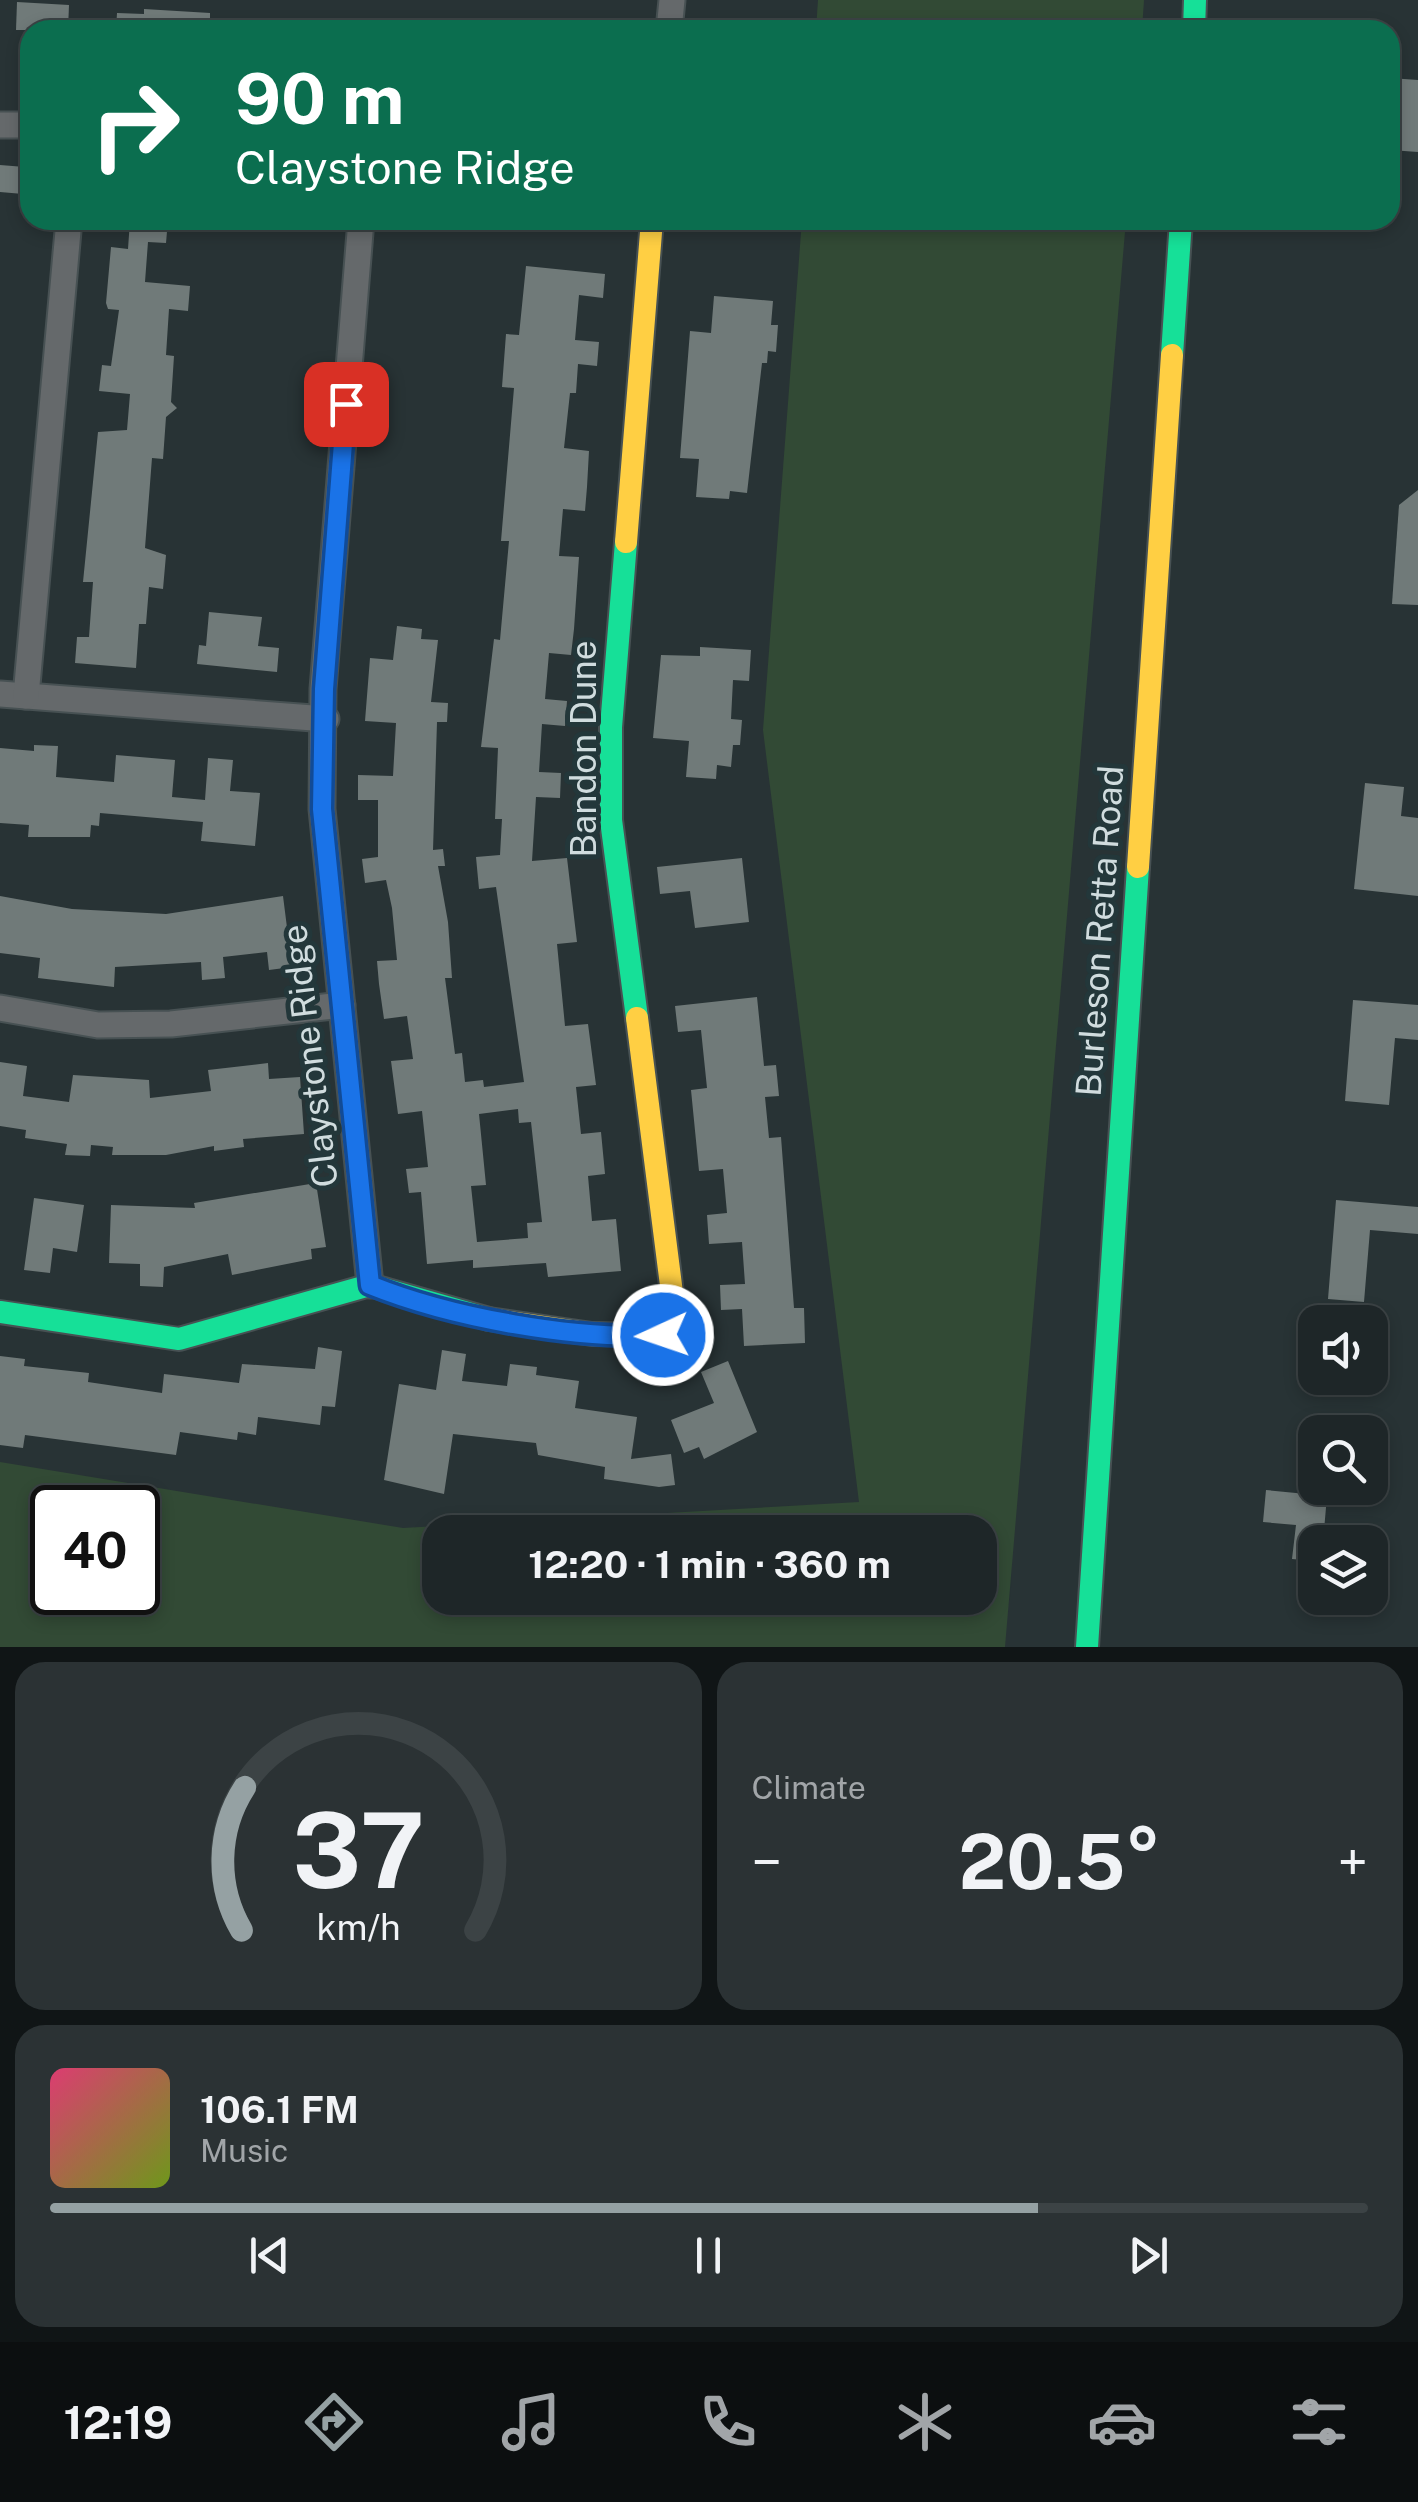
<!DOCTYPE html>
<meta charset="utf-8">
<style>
:root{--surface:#1e2628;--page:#2b3234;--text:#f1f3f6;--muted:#a1a5a8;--line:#3c4345;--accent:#95a1a3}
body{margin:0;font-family:"Public Sans",sans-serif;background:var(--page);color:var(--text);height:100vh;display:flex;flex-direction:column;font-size:38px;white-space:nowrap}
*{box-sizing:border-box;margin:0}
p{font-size:32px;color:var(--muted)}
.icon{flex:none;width:55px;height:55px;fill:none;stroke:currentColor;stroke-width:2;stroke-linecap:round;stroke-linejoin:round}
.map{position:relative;height:1647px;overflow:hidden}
.side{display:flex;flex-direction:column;gap:15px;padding:15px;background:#101516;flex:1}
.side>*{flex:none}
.hud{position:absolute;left:20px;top:20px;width:1380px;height:210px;border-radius:30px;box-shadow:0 5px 15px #0003,0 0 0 2px var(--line);background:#0b6e4f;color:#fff;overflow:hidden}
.tools{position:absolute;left:1298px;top:1305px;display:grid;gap:20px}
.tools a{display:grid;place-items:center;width:90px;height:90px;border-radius:20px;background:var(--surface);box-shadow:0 5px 15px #0003,0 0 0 2px var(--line);font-size:50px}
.speed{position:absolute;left:30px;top:1485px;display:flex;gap:20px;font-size:50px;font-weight:700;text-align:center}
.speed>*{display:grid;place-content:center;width:130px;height:130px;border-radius:50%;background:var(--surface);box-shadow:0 5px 15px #0003,0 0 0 2px var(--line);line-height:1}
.speed .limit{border:5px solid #111;border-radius:15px;background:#fff;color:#111}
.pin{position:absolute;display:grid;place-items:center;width:85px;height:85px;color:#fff;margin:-42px;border-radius:20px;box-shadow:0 5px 15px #0006}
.me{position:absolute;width:110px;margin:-55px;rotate:267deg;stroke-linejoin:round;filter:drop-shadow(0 0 8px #0008)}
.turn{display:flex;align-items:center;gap:35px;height:210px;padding:0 50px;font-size:45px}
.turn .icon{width:130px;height:130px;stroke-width:2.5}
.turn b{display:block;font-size:70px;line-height:85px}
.big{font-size:75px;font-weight:700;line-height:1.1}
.side .tile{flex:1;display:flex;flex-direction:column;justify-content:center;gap:15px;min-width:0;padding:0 35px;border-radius:30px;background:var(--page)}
.side .dial{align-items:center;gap:0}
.dial svg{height:260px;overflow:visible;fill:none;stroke:var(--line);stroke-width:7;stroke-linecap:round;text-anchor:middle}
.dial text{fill:var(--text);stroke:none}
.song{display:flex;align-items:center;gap:30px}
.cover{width:120px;height:120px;border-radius:15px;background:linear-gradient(135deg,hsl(340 70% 55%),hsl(80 70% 35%))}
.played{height:10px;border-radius:5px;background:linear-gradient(90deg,var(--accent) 75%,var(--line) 75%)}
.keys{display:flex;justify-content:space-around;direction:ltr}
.heat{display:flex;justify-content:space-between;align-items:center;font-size:55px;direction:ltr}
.side .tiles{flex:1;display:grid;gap:15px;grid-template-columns:1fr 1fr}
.tile:last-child{grid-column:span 2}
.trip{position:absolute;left:422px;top:1515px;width:575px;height:100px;border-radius:30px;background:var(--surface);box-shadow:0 5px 15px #0003,0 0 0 2px var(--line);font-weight:700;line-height:100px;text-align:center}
.tabs{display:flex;height:160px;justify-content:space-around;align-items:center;background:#0c0f10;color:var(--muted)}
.tabs .icon{width:70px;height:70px}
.tabs .selected{color:var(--accent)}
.tabs b{font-size:45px;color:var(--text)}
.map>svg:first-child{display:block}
.green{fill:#324a35;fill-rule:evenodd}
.building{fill:#707a79;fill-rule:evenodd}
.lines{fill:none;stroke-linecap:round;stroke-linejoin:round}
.street-casing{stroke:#475153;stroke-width:29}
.fast-casing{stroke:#475153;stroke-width:26}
.slow-casing{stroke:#475153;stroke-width:26}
.street{stroke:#65696b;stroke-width:25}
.fast{stroke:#16e098;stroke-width:22}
.slow{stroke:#ffcf43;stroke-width:22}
.route-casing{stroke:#114b97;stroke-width:25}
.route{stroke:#1a73e8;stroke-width:18}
.labels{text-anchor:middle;stroke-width:10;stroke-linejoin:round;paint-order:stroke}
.street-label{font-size:35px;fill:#d0dcde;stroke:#23373a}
</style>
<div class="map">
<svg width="1418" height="1647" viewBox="0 0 1418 1647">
<rect width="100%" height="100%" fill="#283335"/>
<g class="green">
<polygon points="818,0 1144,0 1142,30 816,30"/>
<path d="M802,220h324l-121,1427h-1005v-185l403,66 456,-26 -96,-772zM52,1508h86v84h-86zM440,1532h540v66h-540z"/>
</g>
<g class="building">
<polygon points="17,2 69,5 68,30 16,30"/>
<polygon points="144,9 210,13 210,30 116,30 117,13 144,14"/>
<polygon points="1390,78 1418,80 1418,152 1390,150"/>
<polygon points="0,165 25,167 23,194 0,192"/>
<polygon points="130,220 168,220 166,243 148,242 145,282 190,286 188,311 169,309 166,355 174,356 171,402 177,408 166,417 163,459 152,458 145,548 166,555 163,589 149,587 146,624 139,624 136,668 75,663 77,637 89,637 93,582 83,582 98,432 127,430 130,394 99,391 102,365 111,366 119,310 108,309 106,303 111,247 128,249"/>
<path d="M526,266l79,8 -2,24 -24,-3 -4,45 24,2 -2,24 -19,-2 -2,29h-6l-6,55 25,3 -2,36 -2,24 -22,-2 -4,47 20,1 -5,72 -3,26 -22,-2 -4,46 22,2 -2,25 -23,-2 -3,48 22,1 -1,25 -24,-1 -4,64 35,-3 10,84 -20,2 8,82 23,-2 8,61 -20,2 5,47 20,-2 4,42 -17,2 4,45 24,-2 5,52 -73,6 -2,-14 -73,5v-8l-46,4 -6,-72 -12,1 -3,-24 22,-2 -6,-56 -24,3 -7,-53 22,-2 -6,-43 -23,3 -5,-35 -2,-23 20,-1 -5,-52 -6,-28 -21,3 -3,-24 16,-2v-57h-20v-25l35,1 3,-53 -31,-2 5,-63 23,2 4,-34 25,3 -1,10 17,1 -7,62 17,1 -1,19h-10l-4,128 10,-1 2,17h-7l10,56 4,56h-7l10,76 7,-1 3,29 18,-2 1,7 40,-5 -28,-195 -17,2 -3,-32 24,-2 2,-36h-7l3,-71 -17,-1 13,-108 6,1 9,-99h-8l13,-153 -12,-1 4,-53 13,1zM518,1109l1,14 12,-1 11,100 -15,1 1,15 -51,4 -6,-56 15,-1 -7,-71z"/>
<polygon points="714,296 773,301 771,325 778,325 776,352 768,351 767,363 762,363 747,493 730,491 729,499 696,497 699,459 680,458 690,331 711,333"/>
<polygon points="1418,490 1418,605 1392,604 1399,505"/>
<polygon points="209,612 262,617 258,646 279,648 277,672 197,664 199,645 206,646"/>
<polygon points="700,647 751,650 749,681 733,680 731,719 742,720 740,745 733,745 731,767 717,765 716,779 686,777 689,741 653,738 661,655 700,656"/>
<polygon points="34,745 58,746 56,777 114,782 116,755 175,760 172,797 205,800 208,758 233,760 230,791 260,793 255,846 201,841 203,822 100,813 99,826 91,825 90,837 28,837 29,825 0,823 0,748 34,751"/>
<polygon points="1365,783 1404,787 1401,816 1418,818 1418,896 1354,889"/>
<polygon points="742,858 749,922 695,928 690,891 660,894 657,867"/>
<polygon points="0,896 72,909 166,914 283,896 292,967 269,970 267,952 223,957 225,978 202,980 201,962 115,967 114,987 38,978 40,958 0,953"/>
<polygon points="757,997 764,1066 776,1065 779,1096 765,1097 769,1138 781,1137 794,1308 804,1308 805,1343 744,1346 742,1309 721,1310 720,1285 745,1284 742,1242 709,1244 707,1215 727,1213 723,1169 699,1171 691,1090 707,1088 701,1030 678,1032 675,1006"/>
<polygon points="1353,1000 1418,1005 1418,1040 1395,1038 1389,1105 1345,1101"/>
<polygon points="0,1062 27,1066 23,1096 69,1102 73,1075 149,1080 150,1098 211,1091 208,1070 268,1063 269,1079 300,1077 304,1134 243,1139 244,1147 214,1151 214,1146 166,1155 112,1155 113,1147 91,1145 90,1156 65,1155 67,1144 25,1138 26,1130 0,1126"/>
<polygon points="316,1183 326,1247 311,1249 312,1259 232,1275 228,1254 164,1267 163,1287 140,1286 140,1264 109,1263 111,1205 195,1208 194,1203"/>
<polygon points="34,1198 84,1205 77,1252 53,1248 50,1273 24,1270"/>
<polygon points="1336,1200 1418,1207 1418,1234 1370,1230 1364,1302 1328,1299"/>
<polygon points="318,1347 342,1351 335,1407 322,1406 320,1425 258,1417 256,1435 238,1432 237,1440 180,1432 176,1455 25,1435 23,1448 0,1445 0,1356 25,1359 24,1366 89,1373 88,1382 162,1393 164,1374 239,1383 242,1364 315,1369"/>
<polygon points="442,1350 466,1354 462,1381 507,1386 510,1364 537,1367 536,1375 579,1381 575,1408 637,1417 631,1459 671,1454 675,1485 659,1487 604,1479 605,1467 538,1455 536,1443 453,1434 444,1494 384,1480 399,1384 436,1390"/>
<polygon points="728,1361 757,1432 704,1459 699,1447 684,1453 671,1420 714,1403 701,1372"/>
<polygon points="1266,1490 1327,1496 1323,1542 1315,1542 1315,1561 1292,1559 1296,1525 1263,1522"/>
</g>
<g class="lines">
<g class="street-casing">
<g id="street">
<polyline points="669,30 672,0"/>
<polyline points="0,125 30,125"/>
<polyline points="361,220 323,689 322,809 370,1285"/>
<polyline points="0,694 326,719"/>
<polyline points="26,696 69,220"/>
<polyline points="0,1008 98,1025 171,1024 342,1005"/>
</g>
</g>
<g class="fast-casing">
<g id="fast">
<polyline points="1194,30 1195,0"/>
<polyline points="1172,355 1181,220"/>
<polyline points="626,542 611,727 611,820 637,1018"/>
<polyline points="0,1312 179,1339 370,1285 489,1319"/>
<polyline points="1087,1647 1138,867"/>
</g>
</g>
<g class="slow-casing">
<g id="slow">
<polyline points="626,542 652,220"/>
<polyline points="1138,867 1172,355"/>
<polyline points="489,1319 592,1334 663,1335 673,1301 637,1018"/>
</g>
</g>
<use href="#street" class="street"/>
<use href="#fast" class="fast"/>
<use href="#slow" class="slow"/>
</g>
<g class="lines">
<g class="route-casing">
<path id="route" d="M346,404l-22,285 -2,120 48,476c82,33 205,55 293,50"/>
</g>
<use href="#route" class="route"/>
</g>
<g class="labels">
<g class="street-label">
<text transform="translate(584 749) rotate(-90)" y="12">Bandon Dune</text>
<text transform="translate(1100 931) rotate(-86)" y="12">Burleson Retta Road</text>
<text transform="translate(310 1056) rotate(-97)" y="12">Claystone Ridge</text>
</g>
</g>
</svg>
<div class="tools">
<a><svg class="icon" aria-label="sound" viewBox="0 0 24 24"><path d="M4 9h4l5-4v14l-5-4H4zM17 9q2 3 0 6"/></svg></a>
<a><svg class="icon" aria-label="search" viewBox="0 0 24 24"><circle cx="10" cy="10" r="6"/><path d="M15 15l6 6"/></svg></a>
<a><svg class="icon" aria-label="layers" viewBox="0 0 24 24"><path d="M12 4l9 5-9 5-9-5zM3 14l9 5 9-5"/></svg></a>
</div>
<div class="speed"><div class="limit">40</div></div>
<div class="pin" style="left:346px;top:404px;background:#d93025"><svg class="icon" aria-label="arrive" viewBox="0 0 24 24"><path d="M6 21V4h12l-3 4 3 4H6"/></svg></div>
<svg class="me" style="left:663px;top:1335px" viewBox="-20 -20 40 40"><circle r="17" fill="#1a73e8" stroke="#fff" stroke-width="3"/><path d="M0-11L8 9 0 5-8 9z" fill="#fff"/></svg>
<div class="trip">12:20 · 1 min · 360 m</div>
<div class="hud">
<div class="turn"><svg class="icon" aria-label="right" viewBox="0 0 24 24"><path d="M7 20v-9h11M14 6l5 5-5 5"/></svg><div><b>90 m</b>Claystone Ridge</div></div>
</div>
</div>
<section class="side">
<div class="tiles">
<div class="tile dial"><svg viewBox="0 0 100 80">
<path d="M14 69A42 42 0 1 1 86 69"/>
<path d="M14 69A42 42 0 0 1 15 25" stroke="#95a1a3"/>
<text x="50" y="56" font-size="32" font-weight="700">37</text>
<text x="50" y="72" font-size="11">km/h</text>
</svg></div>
<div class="tile"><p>Climate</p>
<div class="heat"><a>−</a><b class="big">20.5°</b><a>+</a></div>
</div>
<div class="tile">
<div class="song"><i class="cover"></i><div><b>106.1 FM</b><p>Music</p></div></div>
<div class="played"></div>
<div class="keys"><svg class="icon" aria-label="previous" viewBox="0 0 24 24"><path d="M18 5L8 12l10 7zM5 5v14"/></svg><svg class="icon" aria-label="pause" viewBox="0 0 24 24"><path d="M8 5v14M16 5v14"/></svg><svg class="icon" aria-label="next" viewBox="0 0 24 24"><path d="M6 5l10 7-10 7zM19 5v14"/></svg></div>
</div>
</div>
</section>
<nav class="tabs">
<b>12:19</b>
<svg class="icon selected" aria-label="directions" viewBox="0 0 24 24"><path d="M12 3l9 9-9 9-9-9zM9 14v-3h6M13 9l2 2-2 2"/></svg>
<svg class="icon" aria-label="music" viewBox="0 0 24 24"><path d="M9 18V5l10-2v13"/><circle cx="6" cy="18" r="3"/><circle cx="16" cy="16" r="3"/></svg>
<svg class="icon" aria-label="phone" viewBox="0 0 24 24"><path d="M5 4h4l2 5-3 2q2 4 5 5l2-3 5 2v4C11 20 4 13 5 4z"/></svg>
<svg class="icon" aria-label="climate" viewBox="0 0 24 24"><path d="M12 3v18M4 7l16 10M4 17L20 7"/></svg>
<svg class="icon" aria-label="car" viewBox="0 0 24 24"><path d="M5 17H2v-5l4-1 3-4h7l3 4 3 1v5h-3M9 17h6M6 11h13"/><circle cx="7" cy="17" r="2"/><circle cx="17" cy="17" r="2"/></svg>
<svg class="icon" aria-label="filters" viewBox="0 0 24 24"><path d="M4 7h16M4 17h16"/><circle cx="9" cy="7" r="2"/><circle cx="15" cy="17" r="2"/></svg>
</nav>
